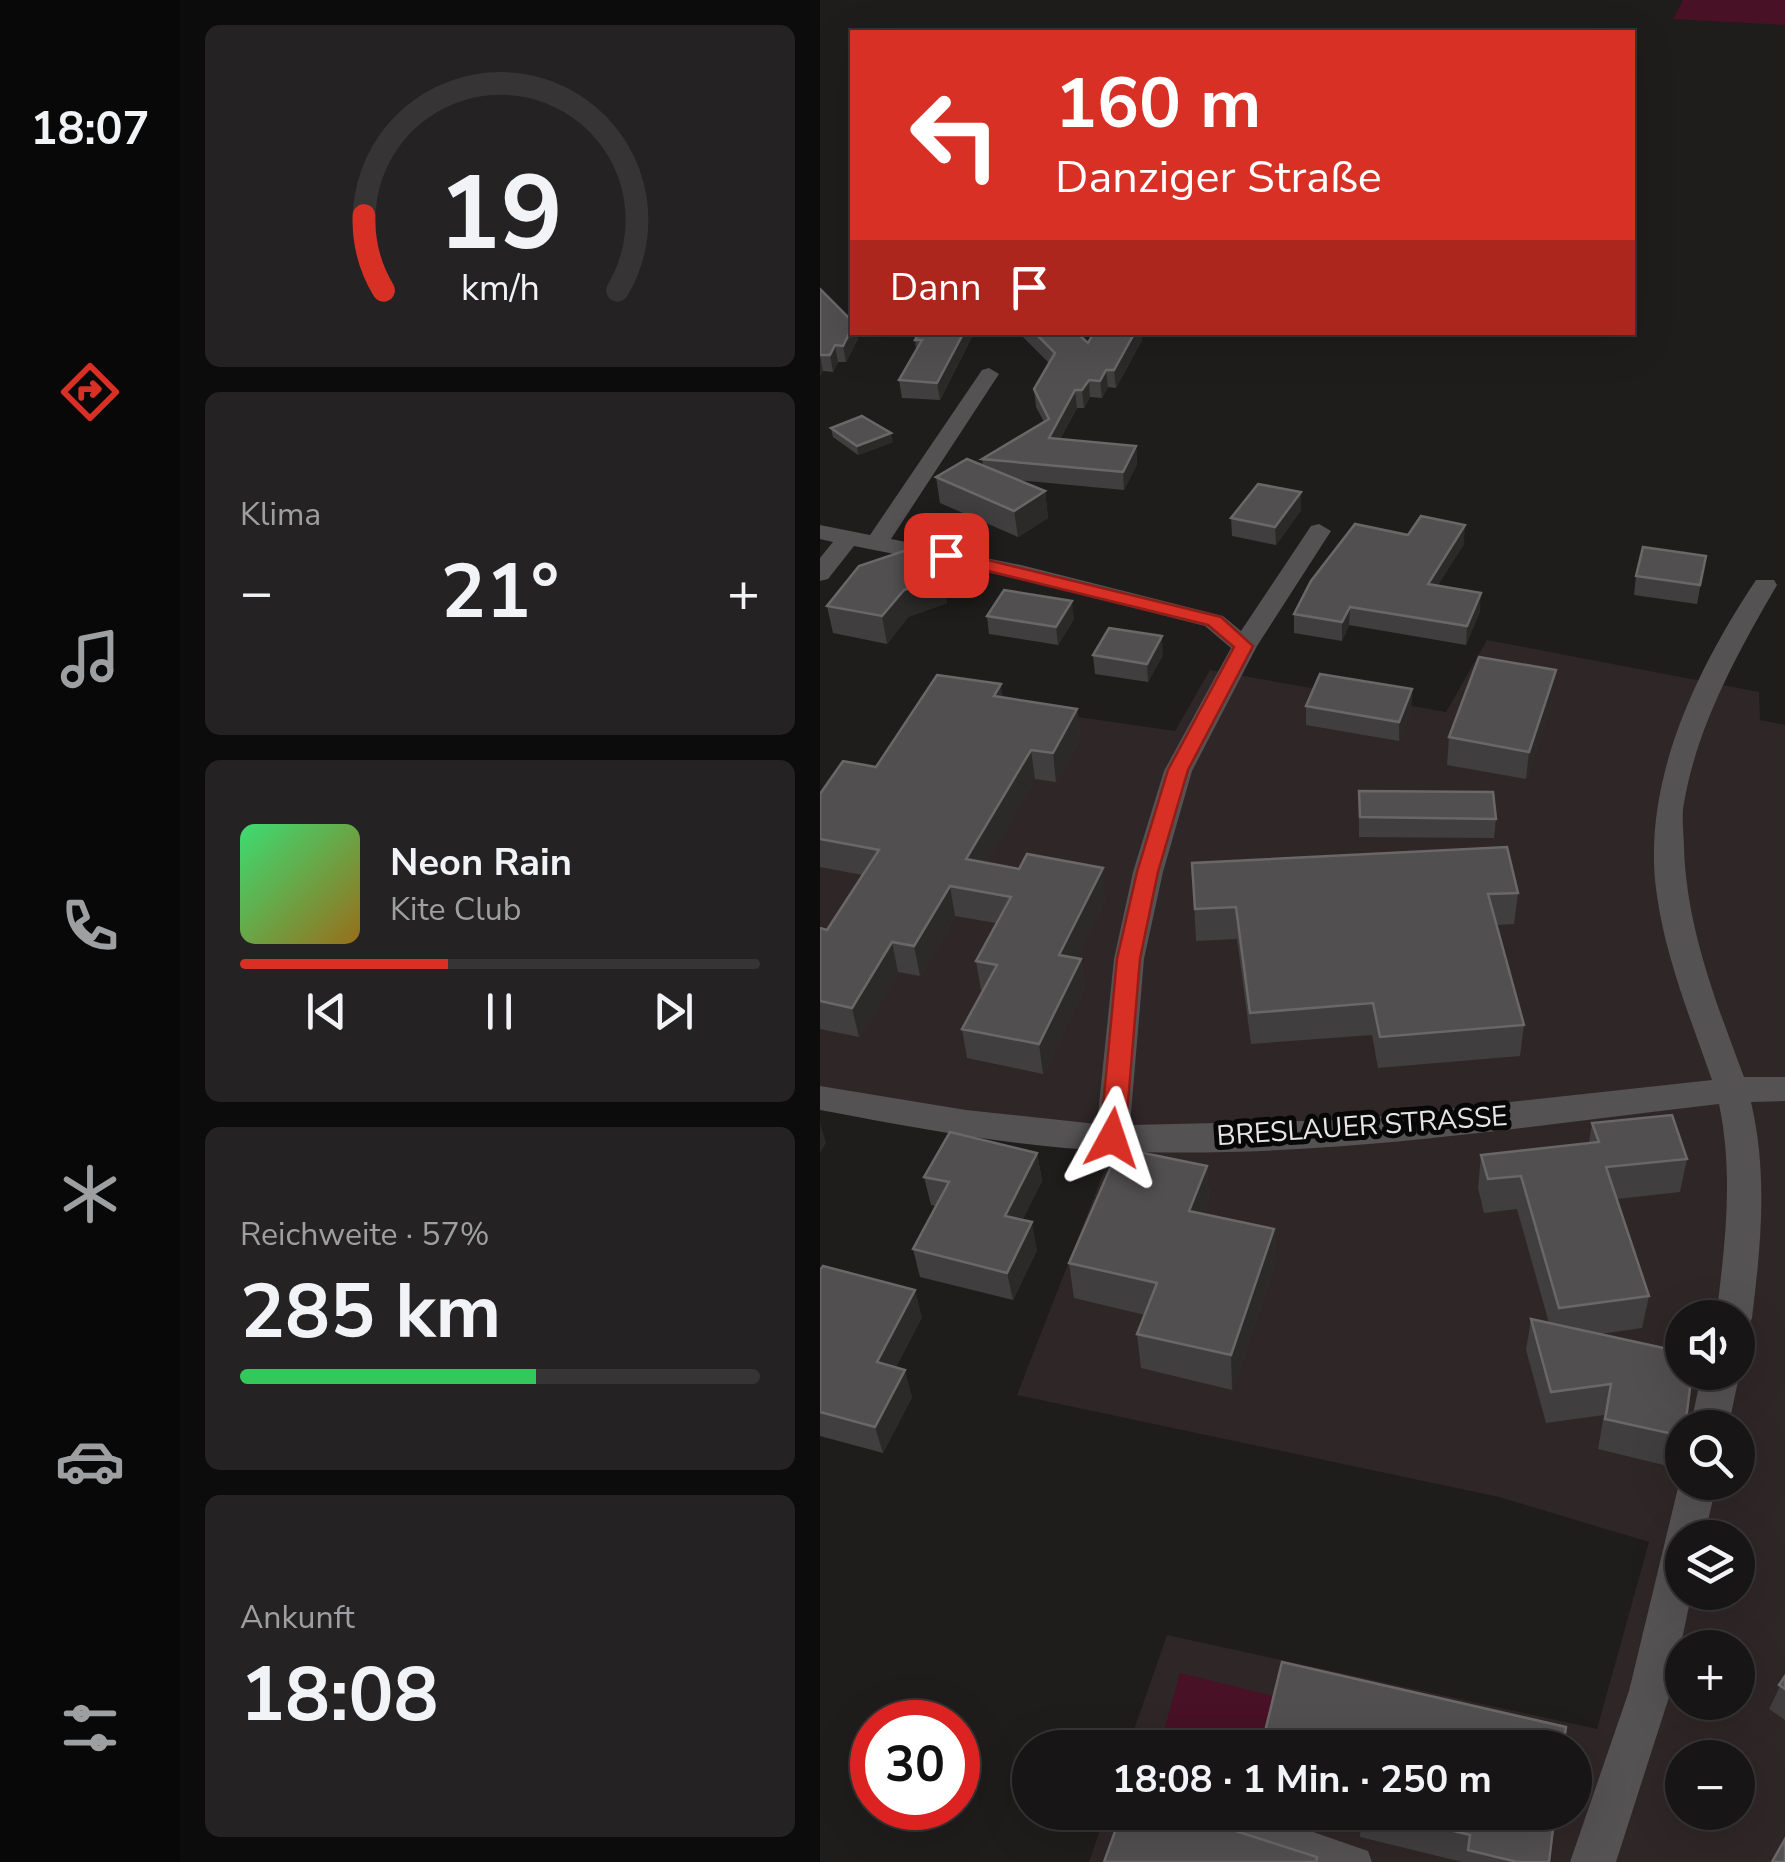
<!DOCTYPE html>
<html lang="de">
<meta charset="utf-8">
<style>
:root{--surface:#171515;--page:#242222;--text:#f1f3f6;--muted:#9e9fa0;--line:#363434;--accent:#d93025}
body{margin:0;font-family:"Nunito Sans",sans-serif;background:var(--page);color:var(--text);height:100vh;display:flex;flex-direction:column;font-size:38px;white-space:nowrap}
*{box-sizing:border-box;margin:0}
p{font-size:32px;color:var(--muted)}
.icon{flex:none;width:55px;height:55px;fill:none;stroke:currentColor;stroke-width:2;stroke-linecap:round;stroke-linejoin:round}
.map{position:relative;flex:1;overflow:hidden}
.sheet{display:flex;flex-direction:column;gap:25px;padding:25px;background:#0d0c0c;width:640px}
.sheet>*{flex:none}
.guide{position:absolute;left:30px;top:30px;width:785px;height:305px;border-radius:0px;box-shadow:0 10px 40px #0002,0 0 0 2px var(--line);background:#d93025;color:#fff;overflow:hidden}
.controls{position:absolute;left:845px;top:1300px;display:grid;gap:20px}
.controls a{display:grid;place-items:center;width:90px;height:90px;border-radius:50%;background:var(--surface);box-shadow:0 10px 40px #0002,0 0 0 2px var(--line);font-size:50px}
.speed{position:absolute;left:30px;top:1700px;display:flex;gap:20px;font-size:50px;font-weight:700;text-align:center}
.speed>*{display:grid;place-content:center;width:130px;height:130px;border-radius:50%;background:var(--surface);box-shadow:0 10px 40px #0002,0 0 0 2px var(--line);line-height:1}
.speed .limit{border:15px solid #d22;background:#fff;color:#111}
.pin{position:absolute;display:grid;place-items:center;width:85px;height:85px;color:#fff;margin:-42px;border-radius:20px;box-shadow:0 5px 15px #0006}
.me{position:absolute;width:110px;margin:-55px;rotate:5deg;stroke-linejoin:round;filter:drop-shadow(0 0 8px #0008)}
.turn{display:flex;align-items:center;gap:35px;height:210px;padding:0 40px;font-size:45px}
.turn .icon{width:130px;height:130px;stroke-width:2.5}
.turn b{display:block;font-size:70px;line-height:85px}
.then{display:flex;align-items:center;height:95px;padding:0 40px;background:#0003;gap:20px;font-size:38px}
.big{font-size:75px;font-weight:700;line-height:1.1}
.sheet .card{flex:1;display:flex;flex-direction:column;justify-content:center;gap:15px;min-width:0;padding:0 35px;border-radius:15px;background:var(--page)}
.sheet .dial{align-items:center;gap:0}
.dial svg{height:260px;overflow:visible;fill:none;stroke:var(--line);stroke-width:7;stroke-linecap:round;text-anchor:middle}
.dial text{fill:var(--text);stroke:none}
.song{display:flex;align-items:center;gap:30px}
.cover{width:120px;height:120px;border-radius:15px;background:linear-gradient(135deg,hsl(140 70% 55%),hsl(40 70% 35%))}
.played{height:10px;border-radius:5px;background:linear-gradient(90deg,var(--accent) 40%,var(--line) 40%)}
.keys{display:flex;justify-content:space-around;direction:ltr}
.heat{display:flex;justify-content:space-between;align-items:center;font-size:55px;direction:ltr}
.charge{height:15px;border-radius:8px;background:linear-gradient(90deg,#34c759 57%,var(--line) 0)}
.trip{position:absolute;left:192px;top:1730px;width:580px;height:100px;border-radius:50px;background:var(--surface);box-shadow:0 10px 40px #0002,0 0 0 2px var(--line);font-weight:700;line-height:100px;text-align:center}
main{display:flex;flex:1;min-height:0}
.tabs{display:flex;flex-direction:column;width:180px;justify-content:space-around;align-items:center;background:#090808;color:var(--muted)}
.tabs .icon{width:70px;height:70px}
.tabs .active{color:var(--accent)}
.tabs b{font-size:45px;color:var(--text)}
.map>svg:first-child{display:block}
.built{fill:#2f2628;fill-rule:evenodd}
.green{fill:#481125}
.lines{fill:none;stroke-linecap:round;stroke-linejoin:round}
.lane{fill:#545253;fill-rule:evenodd}
.street{fill:#545253;fill-rule:evenodd}
.wall{fill:#403e3e}
.shaded-wall{fill:#2c2929}
.building{fill:#524f50;stroke:#696767;stroke-width:2.5}
.route{fill:#d93025;stroke:#8d1f18;stroke-width:2.5}
.labels{text-anchor:middle;stroke-width:10;stroke-linejoin:round;paint-order:stroke}
.street-label{font-size:28px;fill:#e6e4e4;stroke:#080707}
</style>
<main>
<nav class="tabs">
<b>18:07</b>
<svg class="icon active" aria-label="directions" viewBox="0 0 24 24"><path d="M12 3l9 9-9 9-9-9zM9 14v-3h6M13 9l2 2-2 2"/></svg>
<svg class="icon" aria-label="music" viewBox="0 0 24 24"><path d="M9 18V5l10-2v13"/><circle cx="6" cy="18" r="3"/><circle cx="16" cy="16" r="3"/></svg>
<svg class="icon" aria-label="phone" viewBox="0 0 24 24"><path d="M5 4h4l2 5-3 2q2 4 5 5l2-3 5 2v4C11 20 4 13 5 4z"/></svg>
<svg class="icon" aria-label="climate" viewBox="0 0 24 24"><path d="M12 3v18M4 7l16 10M4 17L20 7"/></svg>
<svg class="icon" aria-label="car" viewBox="0 0 24 24"><path d="M5 17H2v-5l4-1 3-4h7l3 4 3 1v5h-3M9 17h6M6 11h13"/><circle cx="7" cy="17" r="2"/><circle cx="17" cy="17" r="2"/></svg>
<svg class="icon" aria-label="filters" viewBox="0 0 24 24"><path d="M4 7h16M4 17h16"/><circle cx="9" cy="7" r="2"/><circle cx="15" cy="17" r="2"/></svg>
</nav>
<section class="sheet">
<div class="card dial"><svg viewBox="0 0 100 80">
<path d="M14 69A42 42 0 1 1 86 69"/>
<path d="M14 69A42 42 0 0 1 8 46" stroke="#d93025"/>
<text x="50" y="56" font-size="32" font-weight="700">19</text>
<text x="50" y="72" font-size="11">km/h</text>
</svg></div>
<div class="card"><p>Klima</p>
<div class="heat"><a>−</a><b class="big">21°</b><a>+</a></div>
</div>
<div class="card">
<div class="song"><i class="cover"></i><div><b>Neon Rain</b><p>Kite Club</p></div></div>
<div class="played"></div>
<div class="keys"><svg class="icon" aria-label="previous" viewBox="0 0 24 24"><path d="M18 5L8 12l10 7zM5 5v14"/></svg><svg class="icon" aria-label="pause" viewBox="0 0 24 24"><path d="M8 5v14M16 5v14"/></svg><svg class="icon" aria-label="next" viewBox="0 0 24 24"><path d="M6 5l10 7-10 7zM19 5v14"/></svg></div>
</div>
<div class="card"><p>Reichweite · 57%</p><b class="big">285 km</b><div class="charge"></div></div>
<div class="card"><p>Ankunft</p><b class="big">18:08</b></div>
</section>
<div class="map">
<svg width="965" height="1862" viewBox="0 0 965 1862">
<rect width="100%" height="100%" fill="#1f1c1c"/>
<path class="built" d="M667,640l272,52 1,28 25,5v1137h-696l17,-49 469,-1v-64l-447,-1 39,-112 430,94 52,-187 -150,-45 -482,-102 100,-257 -297,-40v-265l77,-85 36,-52 242,35 35,-61 236,42zM862,1318h56v54h-56zM862,1428h56v54h-56zM862,1538h56v54h-56zM862,1648h56v54h-56zM862,1758h56v54h-56z"/>
<g class="green">
<polygon points="863,0 965,0 965,25 853,19"/>
<polygon points="360,1673 453,1696 440,1747 381,1747 342,1738"/>
</g>
<g class="lines">
<polygon class="lane" points="406,1812 436,1812 548,1851 552,1862 491,1862 418,1838 407,1834 403,1823"/>
<g class="street">
<path d="M169,368l10,6 -108,165 130,26 202,51 18,15 70,-105 8,-2 12,7 -74,115 -65,125 -29,101 -19,87 -14,166 215,-5 367,-40c-21,-60 -46,-121 -55,-184 -17,-111 39,-226 99,-316h18l3,5c-39,67 -80,141 -93,218 -3,14 0,31 0,46 3,80 32,153 60,228h41v24l-34,1c17,73 10,142 1,216l-5,11 -9,3v-14h-22c9,-73 18,-142 3,-214 -201,23 -403,56 -606,47 -98,-4 -196,-23 -293,-41v-24l146,24 131,14 17,-165 19,-87 31,-101 67,-123 -26,-22 -185,-47 -166,-33 -26,33 -8,2v-23l13,-16 -13,-3v-14l50,10 112,-165z"/>
<polygon points="918,1367 920,1372 908,1428 870,1428 882,1372 918,1372"/>
<polygon points="862,1471 862,1482 897,1482 884,1538 862,1538 862,1592 872,1592 851,1691 796,1862 750,1862 809,1691"/>
</g>
</g>
<g class="wall">
<polygon points="0,289 32,332 37,332 38,339 26,362 18,362 13,372 3,371 0,376"/>
<polygon points="198,332 256,332 268,343 274,332 321,332 322,340 296,388 288,387 282,398 270,397 264,408 257,408 240,439 316,446 317,464 304,490 197,480 225,491 228,518 198,537 120,503 116,477 163,466 162,459 224,422 216,407 214,389 229,363"/>
<polygon points="154,333 120,400 82,398 79,380 96,350 95,340"/>
<polygon points="11,428 73,442 38,455 13,437"/>
<polygon points="481,510 456,545 412,536 411,518"/>
<polygon points="588,535 644,544 617,586 660,611 646,645 529,625 522,641 474,633 474,614"/>
<polygon points="886,556 877,604 814,595 816,576"/>
<polygon points="122,577 127,603 88,617 67,644 13,633 7,606"/>
<polygon points="167,616 254,619 238,645 169,634"/>
<polygon points="273,655 343,655 328,682 275,674"/>
<polygon points="592,689 591,708 579,741 486,725 486,706"/>
<polygon points="183,697 257,709 260,738 236,782 215,779 166,863 286,898 256,958 261,959 264,989 223,1074 147,1058 142,1029 163,991 161,990 156,961 176,923 135,916 100,976 78,972 39,1037 0,1029 0,928 7,930 42,875 0,867 0,794 56,767"/>
<polygon points="733,698 706,779 627,765 629,737"/>
<polygon points="539,791 676,819 674,838 539,837"/>
<polygon points="372,863 698,893 694,924 677,925 704,1025 700,1056 558,1068 552,1035 431,1044 417,939 376,941"/>
<polygon points="772,1123 867,1159 860,1192 797,1199 829,1296 822,1328 780,1334 862,1428 862,1443 856,1468 778,1449 784,1415 726,1423 706,1350 711,1319 729,1323 697,1209 664,1213 658,1188 661,1155 769,1143"/>
<polygon points="217,1153 222,1181 202,1220 217,1250 193,1300 100,1277 93,1249 116,1206 111,1205 104,1177"/>
<polygon points="387,1166 389,1202 384,1214 454,1229 455,1264 412,1390 321,1368 317,1334 325,1315 254,1298 249,1263"/>
<polygon points="0,1270 102,1317 76,1367 92,1397 63,1453 0,1436"/>
<polygon points="965,1676 965,1720 949,1709"/>
<polygon points="523,1812 735,1812 729,1862 642,1862 540,1837 541,1817"/>
</g>
<g class="shaded-wall">
<polygon points="32,328 32,332 37,332 38,339 26,362 23,346"/>
<polygon points="144,332 154,333 120,400 117,383"/>
<polygon points="315,332 321,332 322,340 296,388 294,370"/>
<polygon points="15,345 18,362 13,372 10,355"/>
<polygon points="0,355 3,371 0,376"/>
<polygon points="286,370 288,387 282,398 280,381"/>
<polygon points="269,380 270,397 264,408 262,390"/>
<polygon points="255,390 257,408 230,456 229,438"/>
<polygon points="71,433 73,442 38,455 37,446"/>
<polygon points="316,446 317,464 304,490 303,472"/>
<polygon points="225,491 228,518 198,537 194,511"/>
<polygon points="481,492 481,510 456,545 455,527"/>
<polygon points="645,525 644,544 607,603 608,584"/>
<polygon points="122,577 127,603 88,617 67,644 62,616 84,590"/>
<polygon points="661,593 660,611 646,645 647,626"/>
<polygon points="252,601 254,619 238,645 236,627"/>
<polygon points="530,607 529,625 522,641 522,622"/>
<polygon points="342,636 343,655 328,682 327,664"/>
<polygon points="736,670 733,698 706,779 709,752"/>
<polygon points="181,684 185,713 174,696"/>
<polygon points="592,689 591,708 579,741 579,722"/>
<polygon points="257,709 260,738 236,782 233,753"/>
<polygon points="211,750 215,779 151,889 146,859"/>
<polygon points="283,868 286,898 243,985 239,955"/>
<polygon points="130,886 135,916 100,976 94,946"/>
<polygon points="72,942 78,972 39,1037 32,1008"/>
<polygon points="261,959 264,989 223,1074 219,1044"/>
<polygon points="0,1123 6,1143 0,1153"/>
<polygon points="217,1153 222,1181 191,1244 185,1216"/>
<polygon points="387,1166 389,1202 372,1246 369,1211"/>
<polygon points="212,1222 217,1250 193,1300 187,1273"/>
<polygon points="454,1229 455,1264 412,1390 411,1355"/>
<polygon points="95,1290 102,1317 65,1389 57,1362"/>
<polygon points="85,1370 92,1397 63,1453 55,1427"/>
<polygon points="376,1812 386,1812 378,1846 375,1818"/>
</g>
<g class="building">
<polygon points="0,289 32,321 32,328 23,346 15,345 10,355 0,355"/>
<polygon points="99,332 144,332 117,383 79,380 102,340 95,340"/>
<polygon points="214,332 256,332 268,343 274,332 315,332 294,370 286,370 280,381 269,380 262,390 255,390 229,438 316,446 303,472 162,459 229,419 214,389 235,353"/>
<polygon points="42,416 71,433 37,446 11,428"/>
<polygon points="147,459 225,491 194,511 116,477"/>
<polygon points="438,484 481,492 455,527 411,518"/>
<polygon points="601,516 645,525 608,584 661,593 647,626 530,607 522,622 474,614 491,581 535,524 588,535"/>
<polygon points="823,547 886,556 880,585 816,576"/>
<polygon points="93,548 122,577 84,590 62,616 7,606 39,566"/>
<polygon points="184,590 252,601 236,627 167,616"/>
<polygon points="289,628 342,636 327,664 273,655"/>
<polygon points="659,657 736,670 709,752 629,737"/>
<polygon points="500,674 592,689 579,722 486,706"/>
<polygon points="117,675 181,684 174,696 257,709 233,753 211,750 146,859 199,869 207,854 283,868 239,955 261,959 219,1044 142,1029 177,965 156,961 191,897 130,886 94,946 72,942 32,1008 0,1001 0,928 7,930 59,850 0,839 0,794 23,761 56,767"/>
<polygon points="539,791 673,792 676,819 540,817"/>
<polygon points="687,847 698,893 668,894 704,1025 560,1037 553,1003 430,1013 416,907 375,909 372,863"/>
<polygon points="852,1115 867,1159 786,1167 829,1296 739,1308 701,1176 668,1179 661,1155 779,1142 772,1123"/>
<polygon points="130,1132 217,1153 185,1216 212,1222 187,1273 93,1249 129,1182 104,1177"/>
<polygon points="299,1148 387,1166 369,1211 454,1229 411,1355 317,1334 337,1283 249,1263"/>
<polygon points="3,1266 95,1290 57,1362 85,1370 55,1427 0,1412 0,1270"/>
<polygon points="711,1319 862,1352 862,1372 872,1372 865,1428 862,1428 862,1436 785,1419 791,1384 731,1392"/>
<polygon points="462,1662 746,1727 743,1748 441,1748"/>
<polygon points="965,1676 965,1689 959,1685"/>
<polygon points="302,1812 376,1812 375,1818 497,1857 496,1862 284,1862"/>
<polygon points="557,1812 735,1812 729,1862 697,1862 648,1850 650,1835"/>
<polygon points="965,1839 965,1862 952,1862"/>
</g>
<polygon class="route" points="126,550 401,617 433,646 368,770 338,872 320,959 305,1138 301,1145 284,1145 280,1138 297,959 317,872 348,770 414,647 388,625 119,559 119,551"/>
<g class="labels">
<g class="street-label">
<text transform="translate(542 1125) rotate(-4)" y="10">BRESLAUER STRASSE</text>
</g>
</g>
</svg>
<div class="controls">
<a><svg class="icon" aria-label="sound" viewBox="0 0 24 24"><path d="M4 9h4l5-4v14l-5-4H4zM17 9q2 3 0 6"/></svg></a>
<a><svg class="icon" aria-label="search" viewBox="0 0 24 24"><circle cx="10" cy="10" r="6"/><path d="M15 15l6 6"/></svg></a>
<a><svg class="icon" aria-label="layers" viewBox="0 0 24 24"><path d="M12 4l9 5-9 5-9-5zM3 14l9 5 9-5"/></svg></a>
<a>+</a>
<a>−</a>
</div>
<div class="speed"><div class="limit">30</div></div>
<div class="pin" style="left:126px;top:555px;background:#d93025"><svg class="icon" aria-label="arrive" viewBox="0 0 24 24"><path d="M6 21V4h12l-3 4 3 4H6"/></svg></div>
<svg class="me" style="left:292px;top:1138px" viewBox="-20 -20 40 40"><path d="M0-17L14 15 0 8-14 15z" fill="#d93025" stroke="#fff" stroke-width="4"/></svg>
<div class="trip">18:08 · 1 Min. · 250 m</div>
<div class="guide">
<div class="turn"><svg class="icon" aria-label="left" viewBox="0 0 24 24"><path d="M17 20v-9H6M10 6l-5 5 5 5"/></svg><div><b>160 m</b>Danziger Straße</div></div>
<div class="then">Dann<svg class="icon" aria-label="arrive" viewBox="0 0 24 24"><path d="M6 21V4h12l-3 4 3 4H6"/></svg></div>
</div>
</div>
</main>
